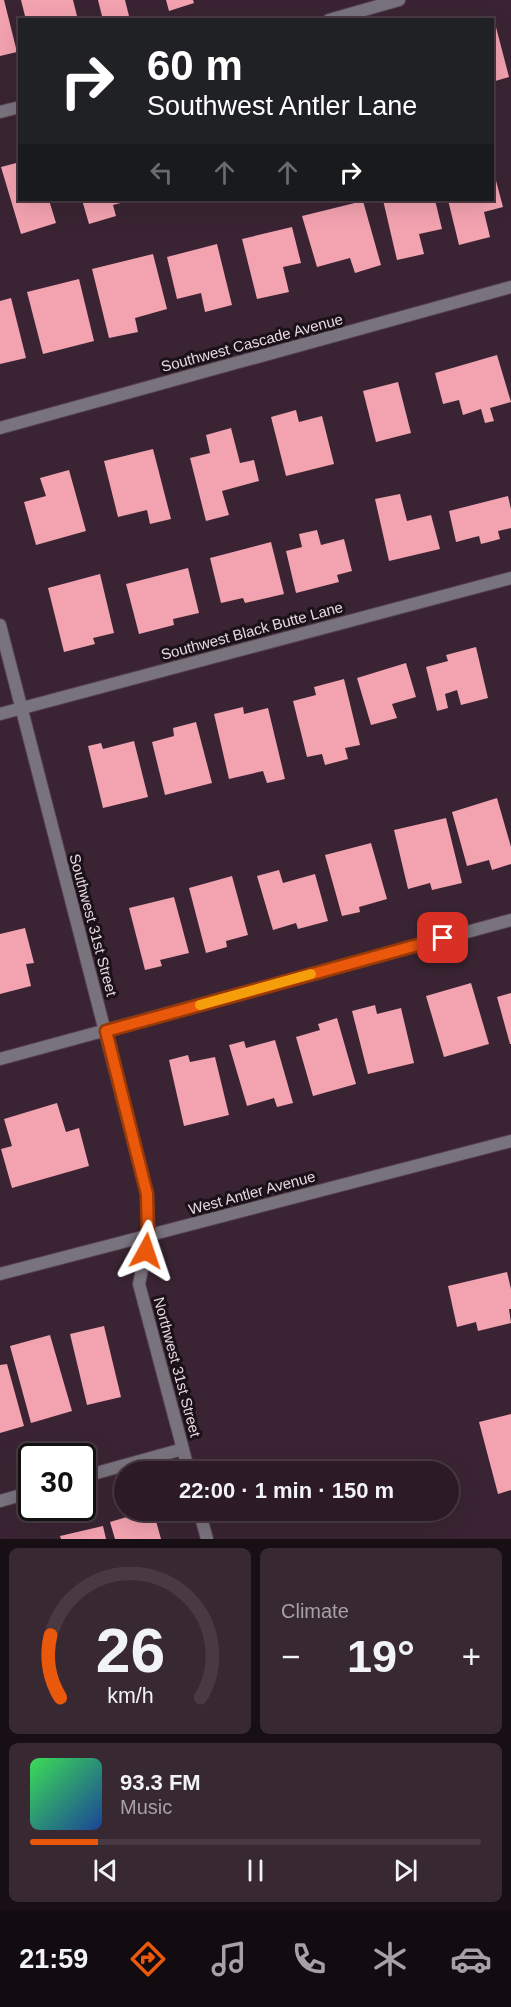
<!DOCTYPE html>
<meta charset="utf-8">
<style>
:root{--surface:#2c1b26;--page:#382832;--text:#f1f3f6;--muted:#a6a1a7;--line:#483943;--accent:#ea580c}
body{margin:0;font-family:Helvetica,sans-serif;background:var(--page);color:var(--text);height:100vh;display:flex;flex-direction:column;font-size:22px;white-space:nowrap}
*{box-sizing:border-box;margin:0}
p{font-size:20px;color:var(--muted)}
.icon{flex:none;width:33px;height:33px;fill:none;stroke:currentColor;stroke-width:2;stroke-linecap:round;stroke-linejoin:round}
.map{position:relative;height:1539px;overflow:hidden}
.sheet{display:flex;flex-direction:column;gap:9px;padding:9px;background:#180f15;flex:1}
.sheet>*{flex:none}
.top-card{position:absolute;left:18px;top:18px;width:476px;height:183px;border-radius:0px;box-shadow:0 6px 24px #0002,0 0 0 2px var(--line);background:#202124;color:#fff;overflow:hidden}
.speed{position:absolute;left:18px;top:1443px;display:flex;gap:12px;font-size:30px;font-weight:700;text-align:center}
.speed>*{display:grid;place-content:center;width:78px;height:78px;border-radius:50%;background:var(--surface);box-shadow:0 6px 24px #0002,0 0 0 2px var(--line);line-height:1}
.speed .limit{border:3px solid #111;border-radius:9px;background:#fff;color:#111}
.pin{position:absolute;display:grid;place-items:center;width:51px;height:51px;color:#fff;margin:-26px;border-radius:12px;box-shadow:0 3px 9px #0006}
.me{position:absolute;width:66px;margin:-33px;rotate:5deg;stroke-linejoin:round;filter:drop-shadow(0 0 4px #0008)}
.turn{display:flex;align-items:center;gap:21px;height:126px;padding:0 30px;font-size:27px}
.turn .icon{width:78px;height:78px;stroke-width:2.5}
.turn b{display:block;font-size:42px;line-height:51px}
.lanes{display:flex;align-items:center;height:57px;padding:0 30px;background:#0003;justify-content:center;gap:30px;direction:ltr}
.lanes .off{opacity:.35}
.big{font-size:45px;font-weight:700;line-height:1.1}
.sheet .card{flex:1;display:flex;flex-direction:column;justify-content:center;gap:9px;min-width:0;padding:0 21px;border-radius:9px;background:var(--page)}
.sheet .dial{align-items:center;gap:0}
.dial svg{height:156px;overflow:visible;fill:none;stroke:var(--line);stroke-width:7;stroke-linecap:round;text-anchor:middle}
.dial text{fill:var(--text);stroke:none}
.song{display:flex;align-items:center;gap:18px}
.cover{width:72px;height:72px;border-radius:9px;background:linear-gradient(135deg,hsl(130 70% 55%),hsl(220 70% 35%))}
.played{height:6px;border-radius:3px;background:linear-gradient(90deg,var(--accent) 15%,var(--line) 15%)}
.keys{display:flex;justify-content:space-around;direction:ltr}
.heat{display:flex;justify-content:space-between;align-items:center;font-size:33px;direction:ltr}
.sheet .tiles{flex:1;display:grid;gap:9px;grid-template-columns:1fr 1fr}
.card:last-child{grid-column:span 2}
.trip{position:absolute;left:114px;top:1461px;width:345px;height:60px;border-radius:30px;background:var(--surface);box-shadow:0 6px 24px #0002,0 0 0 2px var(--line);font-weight:700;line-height:60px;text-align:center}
.tabs{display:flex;height:96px;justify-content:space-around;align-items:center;background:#120b0f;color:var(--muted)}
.tabs .icon{width:42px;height:42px}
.tabs .current{color:var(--accent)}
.tabs b{font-size:27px;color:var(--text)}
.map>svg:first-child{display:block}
.building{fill:#f3a2b0}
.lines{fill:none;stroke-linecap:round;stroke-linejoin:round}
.minor-casing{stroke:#56414f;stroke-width:14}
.tertiary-casing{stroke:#56414f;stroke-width:14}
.minor{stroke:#79737e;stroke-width:12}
.tertiary{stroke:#79737e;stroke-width:12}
.route-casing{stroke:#983908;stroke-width:15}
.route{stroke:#ea580c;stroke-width:10}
.slow{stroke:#f59e0b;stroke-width:10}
.labels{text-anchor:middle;stroke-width:6;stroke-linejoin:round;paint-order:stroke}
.street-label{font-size:15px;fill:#e7d8e1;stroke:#1b1118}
</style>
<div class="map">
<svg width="511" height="1539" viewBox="0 0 511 1539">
<rect width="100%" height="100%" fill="#3a2433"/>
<g class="building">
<polygon points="0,0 4,0 17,52 0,56"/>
<polygon points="21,0 73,0 78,20 46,20 45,16 26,20"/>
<polygon points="98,0 125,0 130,20 103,20"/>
<polygon points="166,0 193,0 194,3 169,11"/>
<polygon points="496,27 509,77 492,82 492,28"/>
<polygon points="20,162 20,200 49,200 56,223 21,234 1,167"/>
<polygon points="492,173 494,173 503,207 484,212 490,237 459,245 448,200 492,200"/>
<polygon points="82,200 132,200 113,205 116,216 89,224"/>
<polygon points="383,200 435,200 442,229 419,234 424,254 397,260"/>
<polygon points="363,201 381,265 355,273 350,258 317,267 302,216"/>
<polygon points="292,227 301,263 283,267 289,292 257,299 242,239"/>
<polygon points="217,244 232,305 205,312 201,293 177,299 167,257"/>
<polygon points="153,254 167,309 135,318 138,332 109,338 92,269"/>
<polygon points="79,279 94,341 43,354 27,292"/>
<polygon points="11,298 26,358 0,364 0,301"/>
<polygon points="497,355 511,402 490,408 494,421 485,423 481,409 463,415 459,400 443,404 435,373"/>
<polygon points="398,382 411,433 376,442 363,391"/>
<polygon points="296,410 299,422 322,416 334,464 286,476 271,417"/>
<polygon points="231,428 240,463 254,460 259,481 222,491 229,515 206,521 190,458 210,453 206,435"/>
<polygon points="153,449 171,519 150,524 147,510 118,517 104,461"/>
<polygon points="69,470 86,531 36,545 24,502 46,496 40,478"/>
<polygon points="400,494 407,521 431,515 440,549 389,561 375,499"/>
<polygon points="508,496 511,509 511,528 498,531 500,539 481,544 479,536 456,542 449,511"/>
<polygon points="317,530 321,545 344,539 352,571 337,575 339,582 296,593 286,551 302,547 299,534"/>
<polygon points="271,542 284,594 245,603 243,598 221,603 210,558"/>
<polygon points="188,568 199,613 173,619 174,625 139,634 126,584"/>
<polygon points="100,574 114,633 93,638 95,644 64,652 48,588"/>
<polygon points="476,647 488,698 461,705 457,690 445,694 448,708 437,711 426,667 448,661 446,655"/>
<polygon points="406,663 416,697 392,704 397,718 371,725 357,678"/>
<polygon points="344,679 360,745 345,748 348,759 325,765 322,754 307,757 293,701 316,695 314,687"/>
<polygon points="243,707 244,714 268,708 285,779 267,783 263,771 229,779 214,714"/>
<polygon points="196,722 212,783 165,795 152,742 174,736 173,728"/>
<polygon points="134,741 148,797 103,808 88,746 101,743 103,749"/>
<polygon points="497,798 511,847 511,864 492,870 489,860 467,866 452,812"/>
<polygon points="446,818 462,883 432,890 430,883 408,889 394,830"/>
<polygon points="371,843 387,899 359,907 360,912 342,916 325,855"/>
<polygon points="279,870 283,883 315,874 328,921 298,929 296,923 273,930 257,876"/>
<polygon points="232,876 248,935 226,941 227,947 206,953 189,888"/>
<polygon points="174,897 189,953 160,960 162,966 145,970 129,908"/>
<polygon points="25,928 34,963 26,964 31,986 0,994 0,934"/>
<polygon points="471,983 489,1044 444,1057 426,996"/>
<polygon points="511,993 511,1044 510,1044 497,997"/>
<polygon points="375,1005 377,1014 401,1008 414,1063 368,1074 352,1011"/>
<polygon points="337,1018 356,1084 313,1096 296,1037 320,1030 318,1024"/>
<polygon points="275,1040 293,1103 277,1107 274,1098 247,1106 229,1045 244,1041 246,1048"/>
<polygon points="188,1055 190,1062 215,1057 229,1115 184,1126 169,1060"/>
<polygon points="57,1103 66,1132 79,1128 89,1166 12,1188 1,1149 12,1146 4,1119"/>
<polygon points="507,1272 511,1289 511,1309 509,1309 511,1323 478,1331 476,1322 457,1327 448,1286"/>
<polygon points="104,1326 121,1397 87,1405 70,1334"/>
<polygon points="50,1335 72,1411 31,1423 10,1346"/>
<polygon points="7,1364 24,1426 0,1433 0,1365"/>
<polygon points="511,1414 511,1490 498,1494 479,1422"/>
<polygon points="150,1510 153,1510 161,1539 115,1539 110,1522"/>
<polygon points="103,1526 106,1539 61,1539 60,1536"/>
</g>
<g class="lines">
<g class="minor-casing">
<g id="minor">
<polyline points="329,20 399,0"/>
<polyline points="0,112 20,107"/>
<polyline points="0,428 511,287"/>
<polyline points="0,625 147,1194 149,1235 139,1284 189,1472"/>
<polyline points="0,714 511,578"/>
<polyline points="0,1059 511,920"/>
<polyline points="82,1477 183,1449"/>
<polyline points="0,1501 32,1492"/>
<polyline points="199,1510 207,1539"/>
</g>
</g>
<g class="tertiary-casing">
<polyline id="tertiary" points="0,1274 511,1141"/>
</g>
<use href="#minor" class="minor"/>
<use href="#tertiary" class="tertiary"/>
</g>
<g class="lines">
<g class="route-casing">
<polyline id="route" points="146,1251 148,1235 147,1194 106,1031 443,938"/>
</g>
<use href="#route" class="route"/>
<polyline class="slow" points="200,1005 311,974"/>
</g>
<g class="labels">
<g class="street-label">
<text transform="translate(252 343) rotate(-15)" y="5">Southwest Cascade Avenue</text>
<text transform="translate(252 631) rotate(-15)" y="5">Southwest Black Butte Lane</text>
<text transform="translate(93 925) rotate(75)" y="5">Southwest 31st Street</text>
<text transform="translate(252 1193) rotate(-15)" y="5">West Antler Avenue</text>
<text transform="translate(177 1367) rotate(75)" y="5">Northwest 31st Street</text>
</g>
</g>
</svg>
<div class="speed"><div class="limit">30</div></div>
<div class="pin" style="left:443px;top:938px;background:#d93025"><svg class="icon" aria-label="arrive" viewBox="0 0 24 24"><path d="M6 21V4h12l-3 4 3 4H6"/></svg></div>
<svg class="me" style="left:146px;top:1251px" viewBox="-20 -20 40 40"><path d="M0-17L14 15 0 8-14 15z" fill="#ea580c" stroke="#fff" stroke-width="4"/></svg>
<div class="trip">22:00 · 1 min · 150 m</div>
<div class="top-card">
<div class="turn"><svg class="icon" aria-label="right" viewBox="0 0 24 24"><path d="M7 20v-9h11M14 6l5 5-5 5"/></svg><div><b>60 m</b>Southwest Antler Lane</div></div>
<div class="lanes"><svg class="icon off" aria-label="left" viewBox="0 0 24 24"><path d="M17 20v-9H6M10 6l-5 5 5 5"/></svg><svg class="icon off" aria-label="ahead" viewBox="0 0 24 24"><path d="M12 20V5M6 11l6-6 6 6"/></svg><svg class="icon off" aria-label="ahead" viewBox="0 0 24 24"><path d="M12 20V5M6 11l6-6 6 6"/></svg><svg class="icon" aria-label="right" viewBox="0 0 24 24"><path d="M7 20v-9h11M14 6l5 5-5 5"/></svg></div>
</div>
</div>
<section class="sheet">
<div class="tiles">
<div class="card dial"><svg viewBox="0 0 100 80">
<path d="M14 69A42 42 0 1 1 86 69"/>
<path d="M14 69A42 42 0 0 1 9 37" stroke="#ea580c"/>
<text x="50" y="56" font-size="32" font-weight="700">26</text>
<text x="50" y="72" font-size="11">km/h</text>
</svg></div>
<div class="card"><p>Climate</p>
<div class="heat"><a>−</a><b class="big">19°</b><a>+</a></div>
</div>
<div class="card">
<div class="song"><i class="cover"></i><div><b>93.3 FM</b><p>Music</p></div></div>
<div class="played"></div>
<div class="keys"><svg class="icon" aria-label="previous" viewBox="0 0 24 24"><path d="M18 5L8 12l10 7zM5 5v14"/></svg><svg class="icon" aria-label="pause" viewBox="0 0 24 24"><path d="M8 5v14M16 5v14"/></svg><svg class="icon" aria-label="next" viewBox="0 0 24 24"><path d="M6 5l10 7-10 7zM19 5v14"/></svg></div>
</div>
</div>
</section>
<nav class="tabs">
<b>21:59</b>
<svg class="icon current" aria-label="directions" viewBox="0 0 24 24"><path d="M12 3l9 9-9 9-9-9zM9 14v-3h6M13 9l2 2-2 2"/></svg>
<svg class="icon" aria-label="music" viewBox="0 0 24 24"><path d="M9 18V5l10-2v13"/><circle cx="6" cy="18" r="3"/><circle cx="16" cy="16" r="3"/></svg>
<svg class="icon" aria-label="phone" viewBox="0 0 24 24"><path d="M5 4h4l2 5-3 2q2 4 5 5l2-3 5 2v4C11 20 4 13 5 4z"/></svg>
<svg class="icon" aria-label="climate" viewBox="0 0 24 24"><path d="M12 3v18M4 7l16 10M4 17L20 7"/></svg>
<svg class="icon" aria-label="car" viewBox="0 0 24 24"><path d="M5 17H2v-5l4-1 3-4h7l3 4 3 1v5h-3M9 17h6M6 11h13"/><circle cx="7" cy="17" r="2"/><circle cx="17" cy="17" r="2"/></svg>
</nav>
